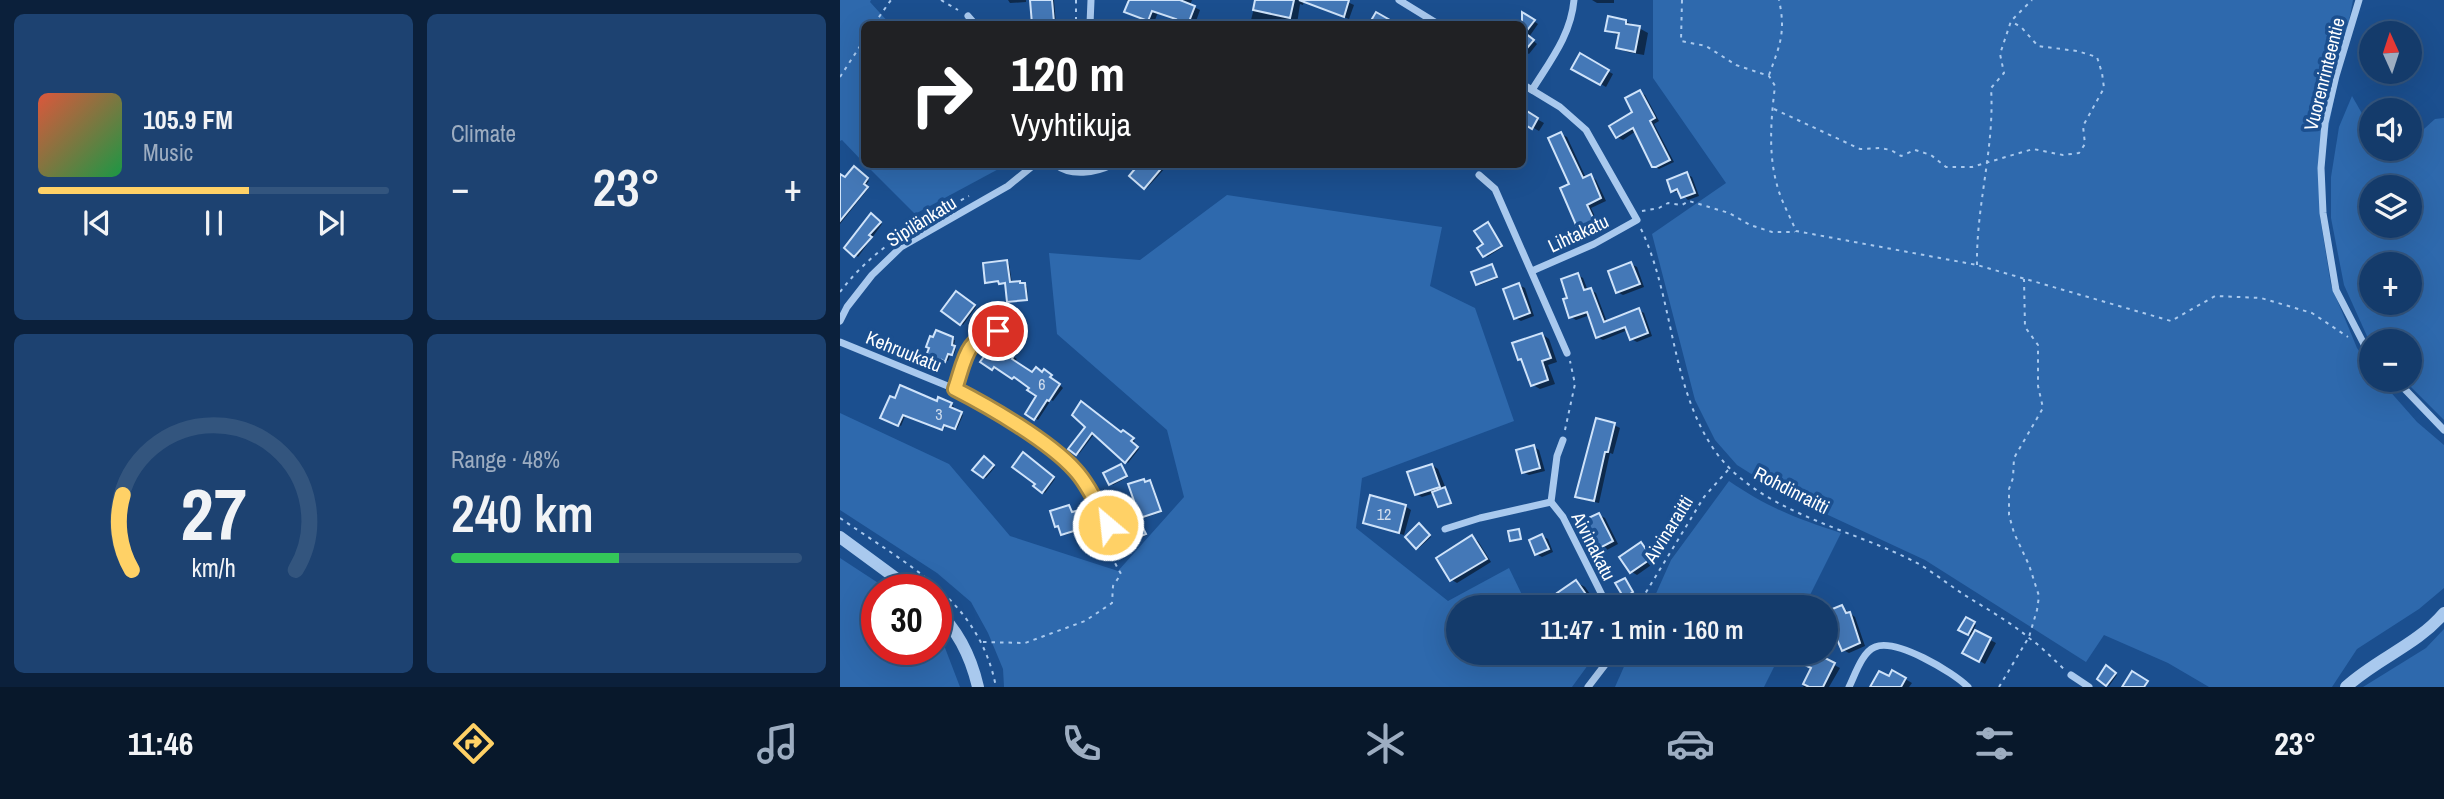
<!DOCTYPE html>
<meta charset="utf-8">
<style>
:root{--surface:#143b6b;--page:#1d4271;--text:#f1f3f6;--muted:#9dadc1;--line:#33557e;--accent:#ffd166}
body{margin:0;font-family:"Archivo Narrow",sans-serif;background:var(--page);color:var(--text);height:100vh;display:flex;flex-direction:column;font-size:26px;white-space:nowrap}
*{box-sizing:border-box;margin:0}
p{font-size:23px;color:var(--muted)}
.icon{flex:none;width:38px;height:38px;fill:none;stroke:currentColor;stroke-width:2;stroke-linecap:round;stroke-linejoin:round}
.map{position:relative;flex:1;overflow:hidden}
.drawer{display:flex;flex-direction:column;gap:14px;padding:14px;background:#0b203b;width:840px}
.drawer>*{flex:none}
.banner{position:absolute;left:21px;top:21px;width:665px;height:147px;border-radius:10px;box-shadow:0 7px 28px #0002,0 0 0 2px var(--line);background:#202124;color:#fff;overflow:hidden}
.needle{width:46px;rotate:357deg}
.buttons{position:absolute;left:1519px;top:21px;display:grid;gap:14px}
.buttons a{display:grid;place-items:center;width:63px;height:63px;border-radius:50%;background:var(--surface);box-shadow:0 7px 28px #0002,0 0 0 2px var(--line);font-size:35px}
.speed{position:absolute;left:21px;top:574px;display:flex;gap:14px;font-size:35px;font-weight:700;text-align:center}
.speed>*{display:grid;place-content:center;width:91px;height:91px;border-radius:50%;background:var(--surface);box-shadow:0 7px 28px #0002,0 0 0 2px var(--line);line-height:1}
.speed .limit{border:10px solid #d22;background:#fff;color:#111}
.pin{position:absolute;display:grid;place-items:center;width:60px;height:60px;color:#fff;margin:-30px;border:4px solid #fff;border-radius:50%;box-shadow:0 2px 7px #0007}
.me{position:absolute;width:77px;margin:-38px;rotate:332deg;stroke-linejoin:round;filter:drop-shadow(0 0 5px #0008)}
.turn{display:flex;align-items:center;gap:24px;height:147px;padding:0 35px;font-size:32px}
.turn .icon{width:91px;height:91px;stroke-width:2.5}
.turn b{display:block;font-size:49px;line-height:60px}
.big{font-size:52px;font-weight:600;line-height:1.1}
.drawer .card{flex:1;display:flex;flex-direction:column;justify-content:center;gap:10px;min-width:0;padding:0 24px;border-radius:10px;background:var(--page)}
.drawer .dial{align-items:center;gap:0}
.dial svg{height:182px;overflow:visible;fill:none;stroke:var(--line);stroke-width:7;stroke-linecap:round;text-anchor:middle}
.dial text{fill:var(--text);stroke:none}
.song{display:flex;align-items:center;gap:21px}
.cover{width:84px;height:84px;border-radius:10px;background:linear-gradient(135deg,hsl(10 70% 55%),hsl(140 70% 35%))}
.played{height:7px;border-radius:4px;background:linear-gradient(90deg,var(--accent) 60%,var(--line) 60%)}
.keys{display:flex;justify-content:space-around;direction:ltr}
.heat{display:flex;justify-content:space-between;align-items:center;font-size:38px;direction:ltr}
.charge{height:10px;border-radius:5px;background:linear-gradient(90deg,#34c759 48%,var(--line) 0)}
.drawer .tiles{flex:1;display:grid;gap:14px;grid-template-columns:repeat(2,1fr)}
.trip{position:absolute;left:606px;top:595px;width:392px;height:70px;border-radius:35px;background:var(--surface);box-shadow:0 7px 28px #0002,0 0 0 2px var(--line);font-weight:600;line-height:70px;text-align:center}
.tabs{display:flex;height:112px;justify-content:space-around;align-items:center;background:#08182b;color:var(--muted)}
.tabs .icon{width:49px;height:49px}
.tabs .active{color:var(--accent)}
.tabs b{font-size:32px;color:var(--text)}
main{display:flex;flex:1;min-height:0}
.map>svg:first-child{display:block}
.green{fill:#2e69ad;fill-rule:evenodd}
.shadow{fill:#0007}
.building{fill:#4478b7;stroke:#cfe3fa;stroke-width:2}
.lines{fill:none;stroke-linecap:round;stroke-linejoin:round}
.path{stroke:#a9c9ee;stroke-width:2;stroke-dasharray:3.5 5;stroke-linecap:butt}
.minor{stroke:#a9c9ee;stroke-width:7}
.tertiary{stroke:#a9c9ee;stroke-width:12}
.route-casing{stroke:#a68842;stroke-width:18}
.route{stroke:#ffd166;stroke-width:12}
.labels{text-anchor:middle;stroke-width:7;stroke-linejoin:round;paint-order:stroke}
.number-label{font-size:16px;fill:#d0dded}
.street-label{font-size:19px;fill:#fff;stroke:#1b4f8f}
</style>
<main>
<section class="drawer">
<div class="tiles">
<div class="card">
<div class="song"><i class="cover"></i><div><b>105.9 FM</b><p>Music</p></div></div>
<div class="played"></div>
<div class="keys"><svg class="icon" aria-label="previous" viewBox="0 0 24 24"><path d="M18 5L8 12l10 7zM5 5v14"/></svg><svg class="icon" aria-label="pause" viewBox="0 0 24 24"><path d="M8 5v14M16 5v14"/></svg><svg class="icon" aria-label="next" viewBox="0 0 24 24"><path d="M6 5l10 7-10 7zM19 5v14"/></svg></div>
</div>
<div class="card"><p>Climate</p>
<div class="heat"><a>−</a><b class="big">23°</b><a>+</a></div>
</div>
<div class="card dial"><svg viewBox="0 0 100 80">
<path d="M14 69A42 42 0 1 1 86 69"/>
<path d="M14 69A42 42 0 0 1 10 36" stroke="#ffd166"/>
<text x="50" y="56" font-size="32" font-weight="700">27</text>
<text x="50" y="72" font-size="11">km/h</text>
</svg></div>
<div class="card"><p>Range · 48%</p><b class="big">240 km</b><div class="charge"></div></div>
</div>
</section>
<div class="map">
<svg width="1604" height="687" viewBox="0 0 1604 687">
<rect width="100%" height="100%" fill="#1b4f8f"/>
<g class="green">
<polygon points="0,0 31,0 30,2 50,24 24,24 24,163 2,140 0,141"/>
<polygon points="813,0 1513,0 1489,125 1482,176 1480,217 1491,285 1517,348 1531,368 1531,380 1540,380 1577,422 1604,445 1604,588 1579,609 1517,649 1492,687 1369,687 1328,663 1264,635 1246,662 1085,560 945,495 897,465 875,440 855,400 812,234 886,183 813,78"/>
<path d="M1512,96l12,21 7,2v30h39v-22l3,1 2,9 20,-18 9,-1v302l-40,-40h6v-39h-39v4l-27,-60 -13,-67v-41l8,-50zM1531,187h39v39h-39zM1531,264h39v39h-39z"/>
<polygon points="26,165 166,165 75,214"/>
<polygon points="387,195 602,227 590,286 635,308 674,421 522,478 516,528 608,601 669,568 688,607 618,607 618,653 728,653 748,665 732,687 164,687 163,669 148,633 131,602 97,573 0,510 0,413 109,464 170,536 278,571 344,497 327,430 217,334 209,253 300,260"/>
<path d="M889,481c38,26 68,38 112,52l-37,74h-154l21,-47z"/>
<polygon points="0,558 49,590 37,590 37,649 96,649 96,633 102,640 120,687 0,687"/>
<polygon points="1604,629 1604,687 1523,687 1586,648"/>
<polygon points="790,653 941,653 924,687 775,687"/>
</g>
<g class="shadow">
<polygon points="168,0 186,0 186,2 170,3"/>
<polygon points="192,0 214,0 216,24 194,24"/>
<polygon points="286,0 352,0 350,5 360,10 355,24 337,24 338,20 318,12 314,23 292,15 290,2"/>
<polygon points="416,0 464,0 463,5 460,4 457,24 410,24"/>
<polygon points="477,0 503,0 514,5 509,19 475,6"/>
<polygon points="752,0 774,0 774,3 757,3"/>
<polygon points="685,15 698,24 689,37 697,44 689,54 682,50 682,24 678,24"/>
<polygon points="786,21 808,33 804,55 787,52 778,47 780,36 767,30"/>
<polygon points="741,56 773,74 766,87 733,68"/>
<polygon points="800,92 805,95 819,121 814,124 834,162 819,169 814,166 796,131 783,140 777,137 794,113"/>
<polygon points="686,113 704,123 699,131 685,123 682,126 682,114"/>
<polygon points="721,134 727,137 746,178 751,176 756,180 766,201 751,208 760,227 746,234 741,230"/>
<polygon points="303,164 327,166 307,188 305,187"/>
<polygon points="14,168 29,181 25,186 28,189 0,224 0,180 5,179"/>
<polygon points="847,174 852,177 859,196 848,200 841,193 832,191"/>
<polygon points="31,215 42,224 18,257 7,248"/>
<polygon points="650,226 663,247 647,257 640,248 645,245"/>
<polygon points="167,262 169,263 172,283 180,282 187,286 188,300 171,302 169,301 167,284 162,284 160,281 147,281"/>
<polygon points="791,264 797,267 804,287 783,295 777,292"/>
<polygon points="652,266 658,278 640,285 638,284"/>
<polygon points="738,275 743,278 748,291 751,290 756,293 767,322 799,310 804,313 812,336 797,342 791,339 788,330 763,340 757,337 750,315 736,320 731,317 730,299"/>
<polygon points="679,285 685,288 694,316 681,321 675,318"/>
<polygon points="117,293 136,307 123,325 103,311"/>
<polygon points="702,334 709,339 717,362 708,365 715,384 700,389 693,385 684,362 679,359"/>
<polygon points="94,339 115,340 114,347 116,349 114,355 111,353 108,361 105,360 100,372 85,365"/>
<polygon points="166,352 177,359 174,362 193,374 203,374 205,371 223,388 213,401 211,400 198,420 187,413 198,396 178,378 159,367 157,370 143,361 158,360"/>
<polygon points="99,400 114,406 112,410 123,415 117,429 106,425 104,429 66,414 61,426 42,417 98,403"/>
<polygon points="774,425 780,428 773,454 770,453 759,503 742,499 737,496"/>
<polygon points="247,426 281,434 283,432 295,441 292,444 299,449 288,463 255,433 239,454 230,448"/>
<polygon points="694,447 699,450 705,471 689,475 683,472"/>
<polygon points="185,455 215,479 205,493 195,486 197,483"/>
<polygon points="144,459 155,467 146,478 144,477"/>
<polygon points="592,465 598,469 612,504 602,507 595,493 582,497 576,494"/>
<polygon points="280,466 288,477 273,485 271,484"/>
<polygon points="304,481 312,483 322,512 304,518 301,517"/>
<polygon points="565,506 571,510 564,535 525,523"/>
<polygon points="229,507 233,514 238,514 241,523 236,525 238,531 225,535 217,525"/>
<polygon points="759,515 765,518 778,544 765,551 759,547"/>
<polygon points="300,523 307,535 294,541 292,540"/>
<polygon points="581,527 591,537 579,548 577,547"/>
<polygon points="702,536 708,539 713,552 702,557 696,554"/>
<polygon points="632,537 638,541 651,562 617,583 612,580"/>
<polygon points="801,544 807,547 817,561 797,575 792,572"/>
<polygon points="736,582 745,587 759,607 729,607 719,593"/>
<polygon points="1002,607 1015,617 1025,646 1009,653 1003,650 996,634 990,630"/>
<polygon points="1127,619 1136,625 1133,631 1156,643 1145,664 1125,653 1133,637 1121,630"/>
<polygon points="966,653 971,653 1000,668 989,687 963,687 973,668 961,661"/>
<polygon points="1267,668 1277,675 1269,686 1259,678"/>
<polygon points="1053,672 1072,683 1069,687 1032,687 1050,678"/>
</g>
<g class="building">
<polygon points="190,0 212,0 214,22 192,24"/>
<polygon points="289,0 340,0 355,6 348,24 334,24 336,19 312,11 308,21 284,12"/>
<polygon points="415,0 454,0 450,18 413,10"/>
<polygon points="459,0 509,0 504,17"/>
<polygon points="536,12 557,24 529,24"/>
<polygon points="682,12 695,20 685,33 694,40 682,54"/>
<polygon points="768,16 786,20 786,24 800,26 795,52 776,48 779,33 765,31"/>
<polygon points="740,53 769,70 760,85 731,69"/>
<polygon points="800,90 815,118 810,121 830,160 816,167 812,167 793,128 776,138 769,126 792,112 785,98"/>
<polygon points="682,108 698,118 692,129 682,123"/>
<polygon points="721,132 743,178 751,174 761,198 747,205 756,224 739,232 720,188 729,184 708,138"/>
<polygon points="299,164 325,164 304,189 289,176"/>
<polygon points="14,166 28,178 24,184 28,187 0,221 0,174 5,177"/>
<polygon points="847,172 855,193 841,198 837,189 831,192 827,180"/>
<polygon points="31,213 41,222 29,235 32,237 14,257 4,248"/>
<polygon points="648,222 662,246 643,257 637,248 643,244 634,231"/>
<polygon points="167,260 170,282 180,281 180,283 185,283 187,300 167,302 165,283 159,284 158,281 145,283 143,263"/>
<polygon points="791,262 800,284 776,293 768,271"/>
<polygon points="652,264 657,277 636,285 631,272"/>
<polygon points="738,273 744,290 751,288 764,322 799,308 808,333 790,340 785,327 756,338 747,312 729,318 723,299 727,298 721,279"/>
<polygon points="679,283 690,313 674,319 663,289"/>
<polygon points="116,291 135,305 120,325 101,311"/>
<polygon points="96,330 113,337 112,345 115,346 112,355 108,354 105,362 102,360 98,372 82,366 89,348 86,347 90,336 93,337"/>
<polygon points="702,333 711,358 702,361 708,380 691,386 681,359 678,360 672,343"/>
<polygon points="166,350 174,355 172,359 192,372 196,367 202,372 204,369 212,375 210,377 220,384 209,401 207,400 194,420 185,414 196,396 187,390 189,388 174,377 172,379 154,367 152,370 140,362 148,351 158,358"/>
<polygon points="60,385 97,401 98,397 112,403 110,407 122,412 115,429 104,425 102,430 63,415 58,426 40,418 50,396 55,398"/>
<polygon points="241,401 281,432 283,430 294,438 291,441 298,447 285,463 252,433 236,455 228,449 245,427 232,415"/>
<polygon points="756,418 775,423 768,452 765,452 754,501 735,497"/>
<polygon points="694,445 700,468 682,473 676,450"/>
<polygon points="183,452 214,477 202,493 193,486 195,484 172,467"/>
<polygon points="144,456 154,465 143,478 132,470"/>
<polygon points="281,464 287,476 269,485 263,473"/>
<polygon points="592,464 600,487 575,495 567,472"/>
<polygon points="304,479 305,482 310,480 321,511 300,518 288,484"/>
<polygon points="605,487 611,503 598,507 592,492"/>
<polygon points="530,495 566,505 559,533 523,523"/>
<polygon points="229,505 232,512 236,511 240,522 235,524 237,530 221,535 218,526 215,527 210,511"/>
<polygon points="759,513 773,541 758,549 744,520"/>
<polygon points="300,522 306,534 290,541 285,529"/>
<polygon points="579,523 590,535 576,549 565,537"/>
<polygon points="679,529 681,539 670,541 668,531"/>
<polygon points="702,534 709,549 695,555 689,540"/>
<polygon points="632,535 647,559 610,581 596,558"/>
<polygon points="801,542 812,558 790,573 779,557"/>
<polygon points="785,578 793,592 784,598 775,583"/>
<polygon points="736,580 755,607 727,607 717,593"/>
<polygon points="1002,605 1006,613 1010,612 1020,643 1002,651 993,630 989,632 985,624 985,612"/>
<polygon points="1126,617 1135,622 1128,635 1118,630"/>
<polygon points="1135,630 1151,638 1139,662 1122,653"/>
<polygon points="964,653 975,653 995,663 983,687 969,687 963,684 971,668 959,662"/>
<polygon points="1266,665 1276,673 1266,686 1257,679"/>
<polygon points="1052,670 1066,678 1061,687 1030,687 1039,671 1049,676"/>
<polygon points="1292,671 1308,681 1304,687 1282,687"/>
</g>
<g class="lines">
<g class="path">
<polyline points="101,0 118,10"/>
<polyline points="236,0 236,24"/>
<path d="M842,0l-1,41 25,5 30,19 33,11 6,10c-4,33 -7,67 2,99 4,16 13,31 19,46l181,34 194,56 44,-25 46,2 51,15 36,24"/>
<polyline points="34,24 51,0"/>
<path d="M929,75c11,-30 17,-43 10,-75"/>
<polyline points="0,77 24,40"/>
<polyline points="934,109 1020,149 1040,148 1051,150 1061,156 1075,150 1091,155 1106,167 1132,167 1193,149 1223,155 1239,153 1245,144 1243,126 1264,88 1262,73 1257,57 1237,51 1198,46 1182,28 1171,21"/>
<polyline points="621,164 630,169"/>
<polyline points="802,211 819,208 828,203 842,205 849,201 889,213 910,225 932,232 955,232"/>
<path d="M801,229c32,67 29,152 70,216 42,67 141,83 208,119 15,9 29,20 44,30 22,14 46,27 66,44 13,9 24,21 36,32"/>
<path d="M1137,265c-1,-60 18,-118 14,-177l13,-15 -4,-19 11,-33 21,-21"/>
<path d="M0,292c34,-45 80,-70 129,-96"/>
<polyline points="725,430 735,384 730,361"/>
<path d="M0,518c67,47 139,81 156,169"/>
<polyline points="797,607 864,497 888,470"/>
<polyline points="143,642 185,643 245,621 272,603 273,586 281,574 270,554 274,535 272,532"/>
<polyline points="1159,687 1189,637 1197,610 1199,596 1189,565 1174,533 1169,515 1169,489 1173,478 1174,458 1203,408 1198,386 1198,345 1185,327 1184,279"/>
</g>
<g class="minor">
<polyline points="559,0 598,24"/>
<polyline points="1519,0 1496,76 1485,123 1481,168 1483,213 1496,290 1527,350 1531,355"/>
<polyline points="128,16 135,24"/>
<polyline points="250,24 251,0"/>
<polyline points="682,84 720,107 746,130 797,220 754,244 692,271"/>
<path d="M692,90c18,-29 39,-55 42,-90"/>
<path d="M215,164c16,13 40,9 58,0"/>
<polyline points="639,175 655,189 727,353"/>
<polyline points="0,321 7,307 32,275 61,247 168,186 195,164"/>
<polyline points="0,342 115,389 141,402 210,448 234,468 244,481 268,525"/>
<polyline points="1556,380 1604,430"/>
<path d="M115,389c10,-29 10,-51 43,-58"/>
<polyline points="723,440 717,456 711,502 723,517 768,607"/>
<polyline points="605,529 640,518 711,502"/>
<polyline points="1231,675 1249,687"/>
<polyline points="748,687 774,653"/>
<path d="M1009,687c6,-12 13,-35 26,-40 21,-9 78,25 93,40"/>
</g>
<g class="tertiary">
<polyline points="0,537 72,590"/>
<path d="M96,610c23,21 35,47 42,77"/>
<path d="M1506,687c30,-28 71,-42 98,-74"/>
</g>
</g>
<g class="lines">
<g class="route-casing">
<path id="route" d="M158,331c-33,7 -33,29 -43,58 35,18 94,52 120,81 14,15 23,37 33,55"/>
</g>
<use href="#route" class="route"/>
</g>
<g class="labels">
<g class="number-label">
<text x="202" y="390">6</text>
<text x="99" y="420">3</text>
<text x="544" y="520">12</text>
</g>
<g class="street-label">
<text transform="translate(1484 74) rotate(-76)" y="7">Vuorenrinteentie</text>
<text transform="translate(81 221) rotate(-32)" y="7">Sipilänkatu</text>
<text transform="translate(738 233) rotate(-25)" y="7">Lihtakatu</text>
<text transform="translate(64 351) rotate(22)" y="7">Kehruukatu</text>
<text transform="translate(952 490) rotate(27)" y="7">Rohdinraitti</text>
<text transform="translate(828 529) rotate(-58)" y="7">Aivinaraitti</text>
<text transform="translate(754 546) rotate(63)" y="7">Aivinakatu</text>
</g>
</g>
</svg>
<div class="buttons">
<a><svg class="needle" viewBox="-14 -14 28 28"><path d="M0-13l5 13h-10z" fill="#e53935"/><path d="M0 13l5-13h-10z" fill="#9dadc1"/></svg></a>
<a><svg class="icon" aria-label="sound" viewBox="0 0 24 24"><path d="M4 9h4l5-4v14l-5-4H4zM17 9q2 3 0 6"/></svg></a>
<a><svg class="icon" aria-label="layers" viewBox="0 0 24 24"><path d="M12 4l9 5-9 5-9-5zM3 14l9 5 9-5"/></svg></a>
<a>+</a>
<a>−</a>
</div>
<div class="speed"><div class="limit">30</div></div>
<div class="pin" style="left:158px;top:331px;background:#d93025"><svg class="icon" aria-label="arrive" viewBox="0 0 24 24"><path d="M6 21V4h12l-3 4 3 4H6"/></svg></div>
<svg class="me" style="left:268px;top:525px" viewBox="-20 -20 40 40"><circle r="17" fill="#ffd166" stroke="#fff" stroke-width="3"/><path d="M0-11L8 9 0 5-8 9z" fill="#fff"/></svg>
<div class="trip">11:47 · 1 min · 160 m</div>
<div class="banner">
<div class="turn"><svg class="icon" aria-label="right" viewBox="0 0 24 24"><path d="M7 20v-9h11M14 6l5 5-5 5"/></svg><div><b>120 m</b>Vyyhtikuja</div></div>
</div>
</div>
</main>
<nav class="tabs">
<b>11:46</b>
<svg class="icon active" aria-label="directions" viewBox="0 0 24 24"><path d="M12 3l9 9-9 9-9-9zM9 14v-3h6M13 9l2 2-2 2"/></svg>
<svg class="icon" aria-label="music" viewBox="0 0 24 24"><path d="M9 18V5l10-2v13"/><circle cx="6" cy="18" r="3"/><circle cx="16" cy="16" r="3"/></svg>
<svg class="icon" aria-label="phone" viewBox="0 0 24 24"><path d="M5 4h4l2 5-3 2q2 4 5 5l2-3 5 2v4C11 20 4 13 5 4z"/></svg>
<svg class="icon" aria-label="climate" viewBox="0 0 24 24"><path d="M12 3v18M4 7l16 10M4 17L20 7"/></svg>
<svg class="icon" aria-label="car" viewBox="0 0 24 24"><path d="M5 17H2v-5l4-1 3-4h7l3 4 3 1v5h-3M9 17h6M6 11h13"/><circle cx="7" cy="17" r="2"/><circle cx="17" cy="17" r="2"/></svg>
<svg class="icon" aria-label="filters" viewBox="0 0 24 24"><path d="M4 7h16M4 17h16"/><circle cx="9" cy="7" r="2"/><circle cx="15" cy="17" r="2"/></svg>
<b>23°</b>
</nav>
